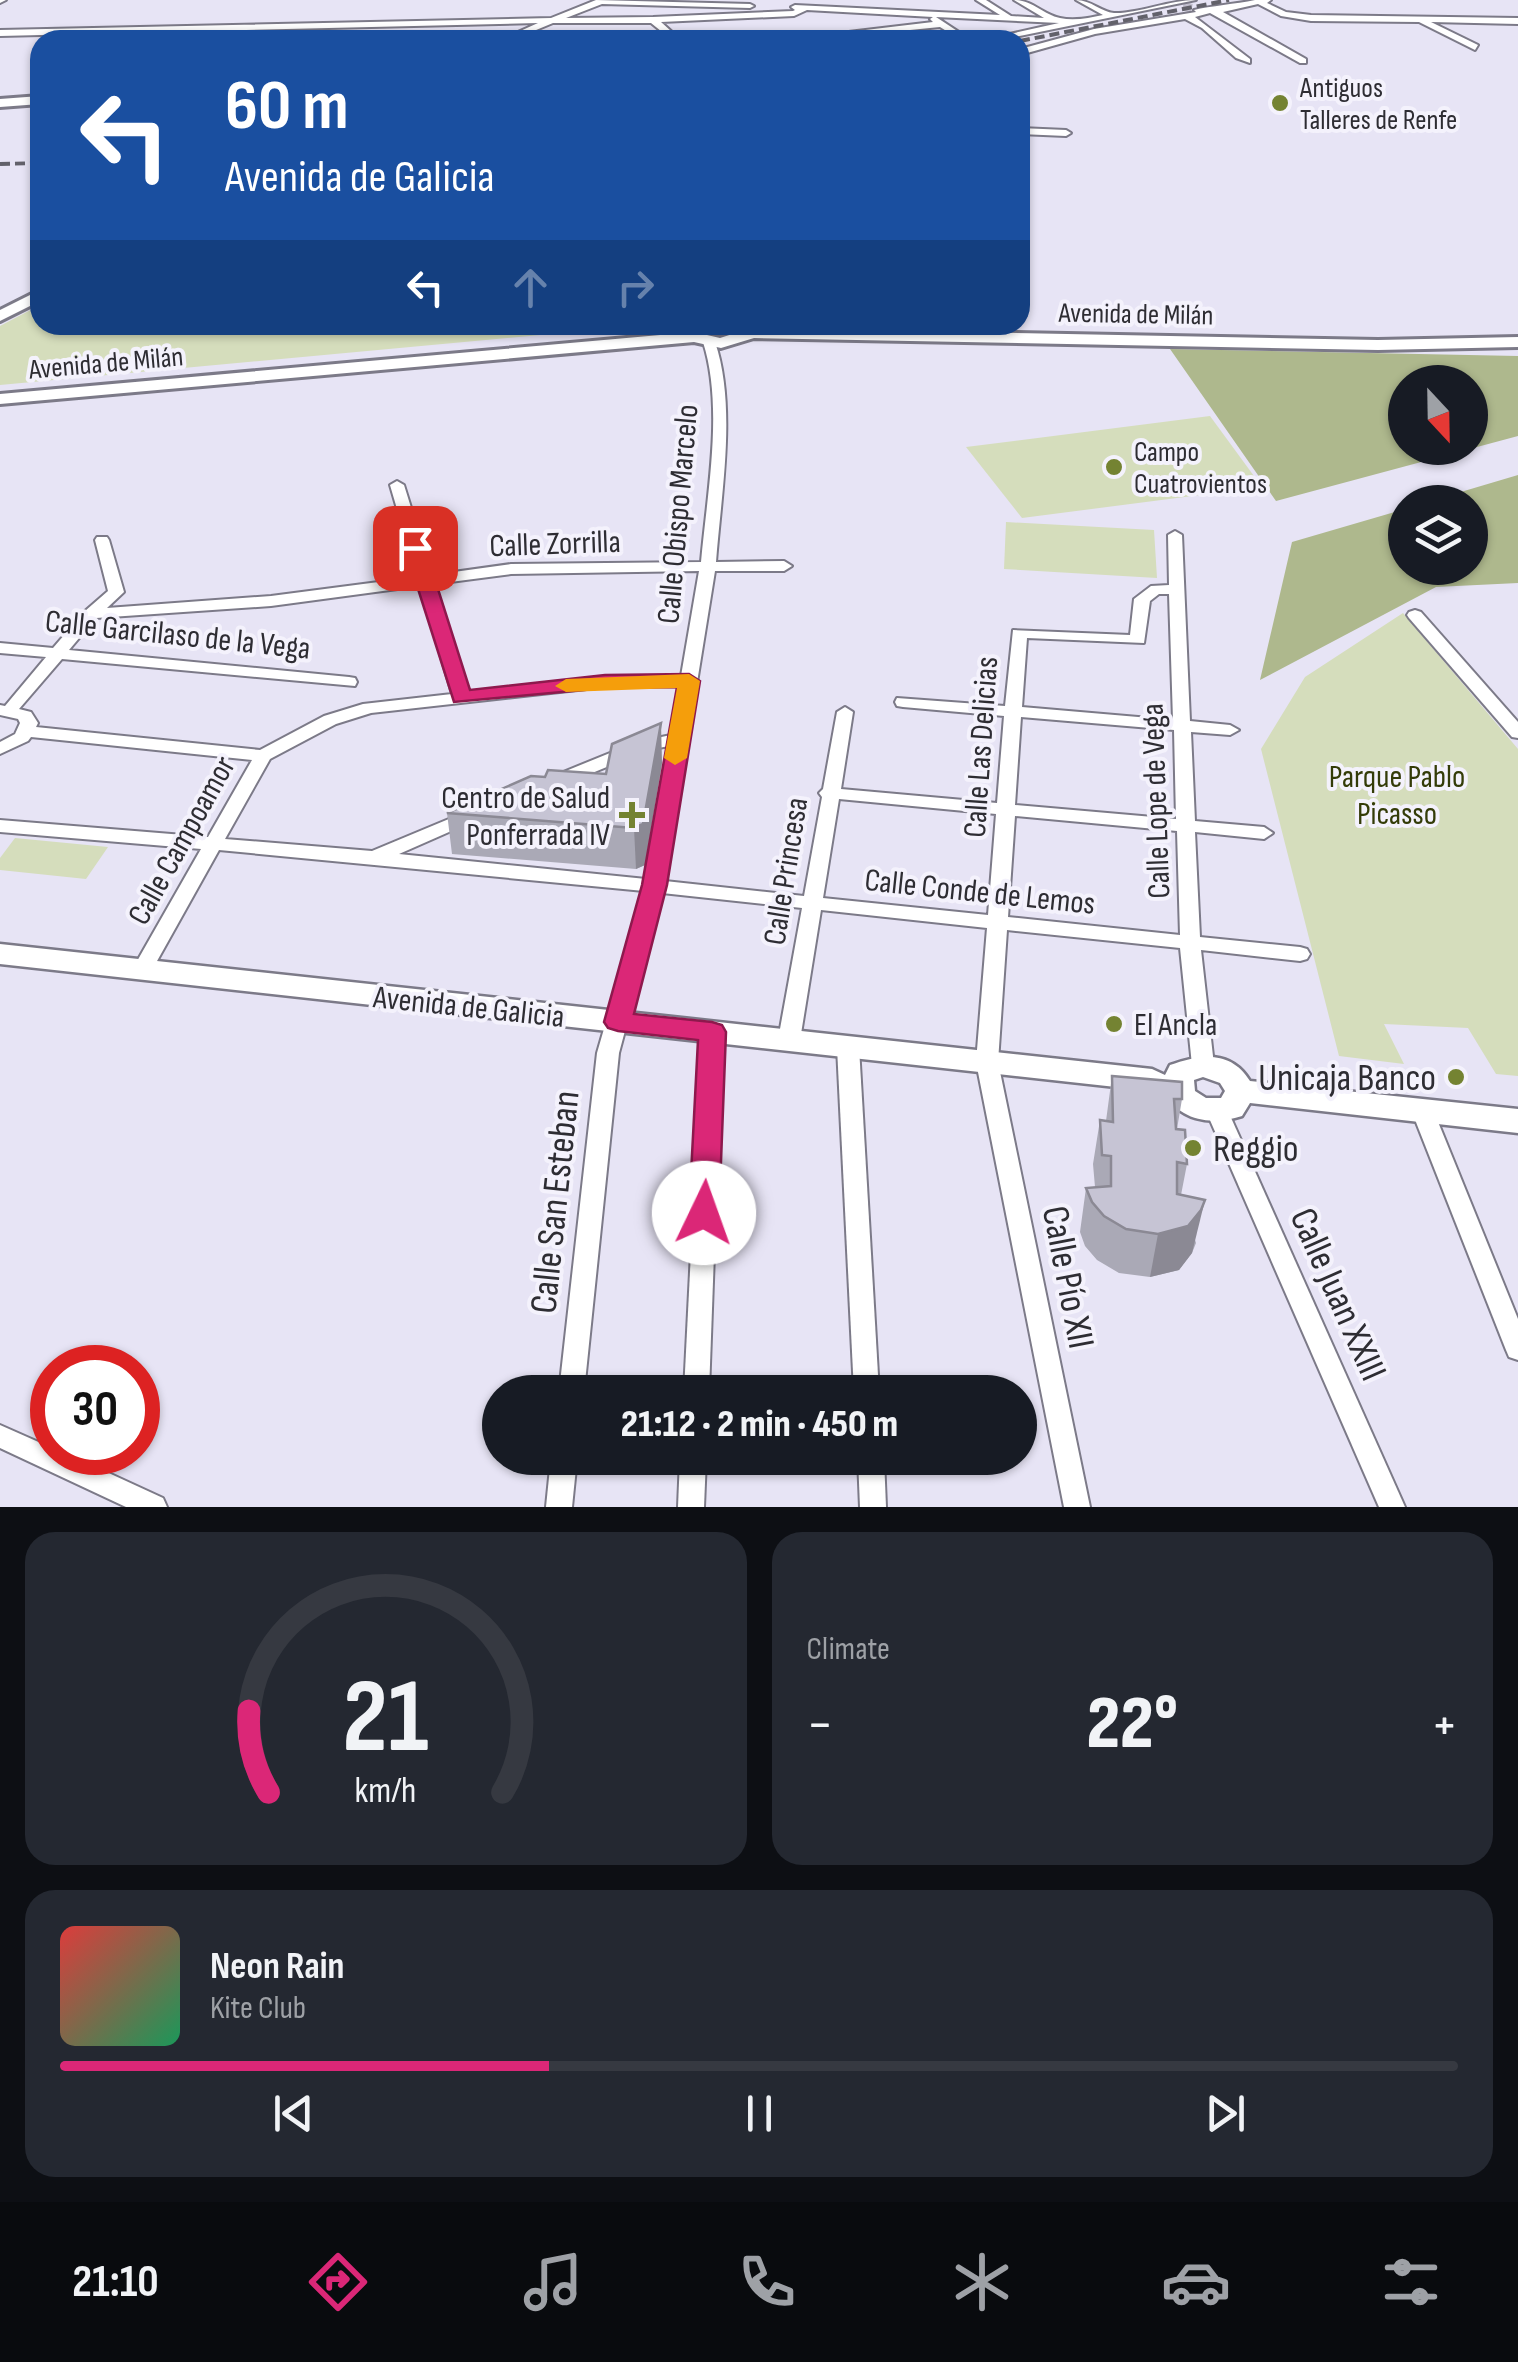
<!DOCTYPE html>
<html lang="en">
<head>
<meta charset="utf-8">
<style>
  :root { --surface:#171b24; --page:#242831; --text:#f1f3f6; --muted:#9ea1a6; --line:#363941; --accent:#db2777 }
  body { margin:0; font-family:"Sofia Sans Condensed",sans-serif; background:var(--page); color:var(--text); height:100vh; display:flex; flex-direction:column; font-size:38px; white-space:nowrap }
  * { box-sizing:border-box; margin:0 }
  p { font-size:32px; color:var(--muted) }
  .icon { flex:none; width:55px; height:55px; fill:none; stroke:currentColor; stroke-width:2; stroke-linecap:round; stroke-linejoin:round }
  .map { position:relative; height:1507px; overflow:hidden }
  .drawer { display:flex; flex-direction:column; gap:25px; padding:25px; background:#0d0f14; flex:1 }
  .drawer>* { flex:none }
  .hud { position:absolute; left:30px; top:30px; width:1000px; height:305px; border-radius:30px; box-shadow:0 2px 8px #0004; background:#1a4fa0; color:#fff; overflow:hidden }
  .needle { width:65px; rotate:158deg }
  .tools { position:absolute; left:1388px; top:365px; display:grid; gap:20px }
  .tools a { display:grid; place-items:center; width:100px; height:100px; border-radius:50%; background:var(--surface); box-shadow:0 2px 8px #0004; font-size:50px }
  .speed { position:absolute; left:30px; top:1345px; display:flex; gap:20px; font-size:50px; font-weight:700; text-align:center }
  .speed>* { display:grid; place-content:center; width:130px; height:130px; border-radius:50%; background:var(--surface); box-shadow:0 2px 8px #0004; line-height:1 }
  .speed .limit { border:15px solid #d22; background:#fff; color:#111 }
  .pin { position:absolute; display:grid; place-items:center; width:85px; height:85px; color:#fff; margin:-42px; border-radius:20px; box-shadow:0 5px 15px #0006 }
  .me { position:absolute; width:110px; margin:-55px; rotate:3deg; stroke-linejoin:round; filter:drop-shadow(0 0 8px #0008) }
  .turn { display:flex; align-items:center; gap:35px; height:210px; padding:0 30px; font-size:45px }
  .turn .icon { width:130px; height:130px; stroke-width:2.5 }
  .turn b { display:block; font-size:70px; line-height:85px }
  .lanes { display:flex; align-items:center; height:95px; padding:0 30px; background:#0003; justify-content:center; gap:50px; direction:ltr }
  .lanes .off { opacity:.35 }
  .big { font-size:75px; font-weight:800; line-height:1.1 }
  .drawer .tile { flex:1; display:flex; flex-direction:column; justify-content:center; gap:15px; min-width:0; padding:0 35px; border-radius:30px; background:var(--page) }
  .drawer .dial { align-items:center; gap:0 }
  .dial svg { height:260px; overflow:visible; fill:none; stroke:var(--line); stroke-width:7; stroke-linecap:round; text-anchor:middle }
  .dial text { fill:var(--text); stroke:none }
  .song { display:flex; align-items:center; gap:30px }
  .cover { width:120px; height:120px; border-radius:15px; background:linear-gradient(135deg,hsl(0 70% 55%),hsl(150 70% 35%)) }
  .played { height:10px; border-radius:5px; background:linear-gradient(90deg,var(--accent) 35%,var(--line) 35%) }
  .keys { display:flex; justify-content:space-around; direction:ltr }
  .heat { display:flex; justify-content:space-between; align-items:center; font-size:55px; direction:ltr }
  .drawer .tiles { flex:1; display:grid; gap:25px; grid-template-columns:1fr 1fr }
  .tile:last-child { grid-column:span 2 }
  .trip { position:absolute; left:482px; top:1375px; width:555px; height:100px; border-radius:50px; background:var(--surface); box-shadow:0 2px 8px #0004; font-weight:800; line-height:100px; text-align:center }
  .menu { display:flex; height:160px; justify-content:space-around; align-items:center; background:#090b0e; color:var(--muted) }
  .menu .icon { width:70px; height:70px }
  .menu .on { color:var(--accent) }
  .menu b { font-size:45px; color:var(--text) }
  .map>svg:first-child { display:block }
  .green { fill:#d5ddbc }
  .forest { fill:#aeb88d; fill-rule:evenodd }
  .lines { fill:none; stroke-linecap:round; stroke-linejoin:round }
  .minor-tunnel { stroke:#c2bfce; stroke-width:9; stroke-dasharray:9 5; stroke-linecap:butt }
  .minor-casing { stroke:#7c7a88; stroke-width:4 }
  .tertiary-casing { stroke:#7c7a88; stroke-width:6 }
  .secondary-casing { stroke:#7c7a88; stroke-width:5 }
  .minor { fill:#fff; fill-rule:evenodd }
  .tertiary { fill:#fff; fill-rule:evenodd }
  .secondary { fill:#fff; fill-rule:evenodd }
  .rail { stroke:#62616a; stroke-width:4; stroke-dasharray:10 5; stroke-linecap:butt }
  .wall { fill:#aaa9b6 }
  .shaded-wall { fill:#8b8994 }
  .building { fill:#c6c4d4; stroke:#8b8994; stroke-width:2.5 }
  .route { fill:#db2777; stroke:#8e194d; stroke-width:2.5 }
  .slow { fill:#f59e0b }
  .poi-dot { fill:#748332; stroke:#f4f2fc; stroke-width:4 }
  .labels { text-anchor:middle; stroke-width:8; stroke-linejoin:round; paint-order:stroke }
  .far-poi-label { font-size:28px; fill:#2e2d33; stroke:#f4f2fc; text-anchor:start }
  .far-street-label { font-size:28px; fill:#2e2d33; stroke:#f4f2fc }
  .street-label { font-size:32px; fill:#2e2d33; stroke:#f4f2fc }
  .park-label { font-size:32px; fill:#343c08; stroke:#f4f2fc }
  .poi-label { font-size:32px; fill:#2e2d33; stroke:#f4f2fc; text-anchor:end }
  .near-poi-label { font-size:38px; fill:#2e2d33; stroke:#f4f2fc; text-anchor:end }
  .near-street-label { font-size:38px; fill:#2e2d33; stroke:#f4f2fc }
</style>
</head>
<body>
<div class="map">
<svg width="1518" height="1507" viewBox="0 0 1518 1507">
  <rect width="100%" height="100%" fill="#e7e4f5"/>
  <g class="green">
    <polygon points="40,305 40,325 649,325 0,385 0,326"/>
    <polygon points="1210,416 1262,487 1022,518 966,447"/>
    <polygon points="1006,522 1154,530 1157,578 1004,569"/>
    <polygon points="1403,613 1518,749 1518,1076 1496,1074 1468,1028 1384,1024 1404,1064 1339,1056 1261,749 1305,677"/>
    <polygon points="15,838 108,847 86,879 0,870 0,858"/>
  </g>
  <g class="forest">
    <path d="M1170 349 1518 356V436L1276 501ZM1405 382H1470V448H1405Z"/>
    <polygon points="1518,475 1518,583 1436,587 1260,680 1292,542 1405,509 1405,568 1470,568 1470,502 1427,502"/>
  </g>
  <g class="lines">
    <polyline class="minor-tunnel" points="1183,6 1198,10"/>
    <defs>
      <g id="minor">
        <polygon points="0,0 6,0 0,3"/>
        <path d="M596 0 750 4 754 6 750 8 602 4 566 18 653 17 793 11 795 10 791 7 795 5 1000 15 976 0H986L1011 16 1044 18 1014 0C1032 0 1044 15 1060 18 1074 21 1089 18 1103 15L1076 0C1091 0 1101 12 1114 13 1137 14 1169 0 1196 0L1000 40H983L1059 23 936 17 971 40H961L940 27 810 40H781L933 22 930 19 933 17 807 10 794 16 661 22 681 40H672L651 23H553L512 40H500L538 23 0 36V30L551 18Z"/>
        <path d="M1255 0H1271L1267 3 1286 12 1311 15 1518 18V24L1431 22 1478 45 1475 50 1419 22 1311 21 1281 16 1258 4 1223 12 1306 59V63H1300L1210 13 1195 17 1250 59V63L1236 58 1202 28 1185 19 1095 34 1020 55V49L1094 29 1196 12 1194 10C1210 6 1236 4 1255 0Z"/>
        <polygon points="1020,128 1066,130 1071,133 1066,136 1020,134"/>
        <path d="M709 338 715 342C737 407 721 494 716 562L784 561 792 566 784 571H715L665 881 804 896 822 797 819 793 823 789 837 712 845 707 853 712 841 789 997 803 1004 716 903 707 897 706 895 702 897 698 1005 706 1013 630 1130 635 1134 599 1151 586 1169 585 1168 535 1175 531 1182 535 1190 721 1230 725 1239 730 1230 735 1191 732 1195 821 1264 827 1273 833 1264 839 1195 832 1200 937 1300 947 1307 949 1310 954 1307 959 1300 961 1201 950 1214 1065 1211 1070 1203 1073 1195 1070 1192 1065 1180 948 1007 930 998 1062 1090 1507H1064L976 1062 987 928 821 910 800 1040 796 1045H782L778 1040 802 908 662 893 619 1053 584 1392H559L597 1053 644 891 219 850 152 970 149 975H135L132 970 201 849 0 832V820L208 837 252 760 31 737 28 741 0 754V742L15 734 20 723 18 719 0 715V705L5 706 46 657 0 653V643L53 648 85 611 108 591 95 540 97 537H107L109 540 124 592 107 608 271 596 417 577 390 485 397 481 404 485 432 575 511 564 701 562C707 494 724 407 703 342ZM699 571 681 676 605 677 468 692 435 584 511 574ZM420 586 452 694 363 704 324 716 260 750 36 727 38 723 31 712 19 709 62 659 355 686 357 682 355 678 349 677 69 650 96 618 271 606ZM1159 594H1169L1173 720 1022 707 1027 638 1144 643 1150 601ZM680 686 671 735 637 742 551 777 548 781 551 785H563L648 750 669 746 646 879 399 854 474 821 477 817 474 813 468 811 372 851 225 839 270 759 336 724 371 713 605 687ZM1021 717 1174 730 1176 819 1015 805ZM839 799 996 814 988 915 823 898ZM1015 816 1177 831 1180 935 1008 917Z"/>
        <polygon points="1415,610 1421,612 1518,722 1518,738 1512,737 1409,618 1407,615 1409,612"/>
        <polygon points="712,1025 719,1027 722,1032 709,1392 684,1392 702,1032 705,1027"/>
        <polygon points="848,1040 855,1042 859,1047 879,1392 854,1392 837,1047 841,1042"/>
        <polygon points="1217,1103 1225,1105 1228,1111 1405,1507 1379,1507 1206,1111 1209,1105"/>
        <polygon points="1423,1104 1431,1106 1434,1112 1518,1319 1518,1360 1509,1357 1506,1350 1412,1112 1415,1106"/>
        <polygon points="0,1425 52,1448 52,1452 63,1452 163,1498 167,1507 126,1507 0,1448"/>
        <polygon points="551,1458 577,1458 572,1507 546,1507"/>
        <polygon points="680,1458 706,1458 704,1507 678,1507"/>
        <polygon points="858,1458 884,1458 886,1507 860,1507"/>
      </g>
      <g id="tertiary">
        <polygon points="40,96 40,104 0,107 0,99"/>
        <polygon points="40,290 40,301 0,321 0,310"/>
        <polygon points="746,325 762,325 761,328 1378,340 1518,337 1518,347 1378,350 754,338 721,348 694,342 0,404 0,394 694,332 720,338 745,330"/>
      </g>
      <path id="secondary" d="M0 944 1152 1069 1165 1075 1170 1065C1201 1054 1231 1050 1250 1081L1518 1109V1133L1250 1103 1242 1116C1210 1126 1177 1121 1163 1088L1152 1091 0 964ZM1203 1077 1220 1083 1225 1091 1221 1098H1206L1195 1091 1194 1080Z"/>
    </defs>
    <use href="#minor" class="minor-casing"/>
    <use href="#tertiary" class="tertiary-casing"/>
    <use href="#secondary" class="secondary-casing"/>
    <use href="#minor" class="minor"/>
    <use href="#tertiary" class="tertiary"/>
    <use href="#secondary" class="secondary"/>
    <g class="rail">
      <polyline points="1020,41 1229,0"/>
      <polyline points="0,164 40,163"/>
    </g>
  </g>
  <g class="wall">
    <polygon points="662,763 645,865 636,869 452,854 447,813 545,777 606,774"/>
    <polygon points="1112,1076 1182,1099 1177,1129 1187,1164 1181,1195 1196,1243 1192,1253 1179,1270 1150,1277 1119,1273 1097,1260 1085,1246 1080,1232 1086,1188 1095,1187 1093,1164 1100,1120 1106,1121"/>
  </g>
  <g class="shaded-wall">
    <polygon points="661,723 662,763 645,865 636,869 634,828"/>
    <polygon points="1205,1200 1192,1253 1179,1270 1150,1277 1158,1234"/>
  </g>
  <g class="building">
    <polygon points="661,723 643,824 634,828 447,813 531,776 545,777 548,770 606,774 612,744"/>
    <polygon points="1112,1076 1182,1082 1182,1099 1174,1099 1176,1129 1185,1130 1187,1164 1177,1162 1177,1194 1205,1200 1201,1210 1188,1226 1158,1234 1126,1229 1104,1216 1092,1202 1086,1188 1111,1186 1111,1156 1102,1155 1100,1120 1113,1122"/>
  </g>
  <polygon class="route" points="415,542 425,548 470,690 605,675 689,674 700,681 667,885 634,1014 712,1022 722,1025 726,1032 719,1213 715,1221 704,1225 694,1221 689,1213 698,1040 618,1031 608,1028 604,1022 642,885 677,687 605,688 454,702 405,548"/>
  <polygon class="slow" points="689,674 700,681 687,758 675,765 664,758 677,688 566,692 555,686 566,679"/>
  <g class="poi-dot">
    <circle cx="1280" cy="103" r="10"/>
    <circle cx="1114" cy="467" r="10"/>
    <path d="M627 800h10v10h10v10h-10v10h-10v-10h-10v-10h10z"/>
    <circle cx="1114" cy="1024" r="10"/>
    <circle cx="1456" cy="1077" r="10"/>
    <circle cx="1193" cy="1148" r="10"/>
  </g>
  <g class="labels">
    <g class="far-poi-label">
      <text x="1300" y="97">Antiguos<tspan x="1300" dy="32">Talleres de Renfe</tspan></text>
      <text x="1134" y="461">Campo<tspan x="1134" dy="32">Cuatrovientos</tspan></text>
    </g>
    <g class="far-street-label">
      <text transform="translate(1136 313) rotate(1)" y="10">Avenida de Milán</text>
      <text transform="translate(106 362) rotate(-5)" y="10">Avenida de Milán</text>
    </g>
    <g class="street-label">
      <text transform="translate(677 514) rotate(-85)" y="11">Calle Obispo Marcelo</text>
      <text transform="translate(555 543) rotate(-2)" y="11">Calle Zorrilla</text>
      <text transform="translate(178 634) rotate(6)" y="11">Calle Garcilaso de la Vega</text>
      <text transform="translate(980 747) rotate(-86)" y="11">Calle Las Delicias</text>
      <text transform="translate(1155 801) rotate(-92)" y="11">Calle Lope de Vega</text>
      <text transform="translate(181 840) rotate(-61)" y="11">Calle Campoamor</text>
      <text transform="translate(785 871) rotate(-81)" y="11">Calle Princesa</text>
      <text transform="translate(980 891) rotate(6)" y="11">Calle Conde de Lemos</text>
      <text transform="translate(469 1006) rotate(6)" y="11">Avenida de Galicia</text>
    </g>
    <g class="park-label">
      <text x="1397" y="787">Parque Pablo<tspan x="1397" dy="37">Picasso</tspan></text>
    </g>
    <g class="poi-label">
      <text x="610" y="808">Centro de Salud<tspan x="610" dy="37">Ponferrada IV</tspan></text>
      <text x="1134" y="1035" text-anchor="start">El Ancla</text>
    </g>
    <g class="near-poi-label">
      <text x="1436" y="1090">Unicaja Banco</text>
      <text x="1213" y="1161" text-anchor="start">Reggio</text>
    </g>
    <g class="near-street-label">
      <text transform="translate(554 1202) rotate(-84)" y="13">Calle San Esteban</text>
      <text transform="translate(1069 1277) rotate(79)" y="13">Calle Pío XII</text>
      <text transform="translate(1339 1294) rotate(66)" y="13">Calle Juan XXIII</text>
    </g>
  </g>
</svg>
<div class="tools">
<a><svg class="needle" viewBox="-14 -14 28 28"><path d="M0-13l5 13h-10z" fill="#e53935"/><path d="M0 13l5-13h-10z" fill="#9ea1a6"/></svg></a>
<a><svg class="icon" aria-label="layers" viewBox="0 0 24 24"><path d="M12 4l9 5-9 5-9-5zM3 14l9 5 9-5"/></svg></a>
</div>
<div class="speed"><div class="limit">30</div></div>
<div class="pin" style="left:415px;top:548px;background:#d93025"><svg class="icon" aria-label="arrive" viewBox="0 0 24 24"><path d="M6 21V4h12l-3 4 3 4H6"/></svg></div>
<svg class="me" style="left:704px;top:1213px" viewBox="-20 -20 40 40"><circle r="19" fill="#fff"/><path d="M0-13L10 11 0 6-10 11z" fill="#db2777"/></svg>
<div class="trip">21:12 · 2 min · 450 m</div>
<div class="hud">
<div class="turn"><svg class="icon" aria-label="left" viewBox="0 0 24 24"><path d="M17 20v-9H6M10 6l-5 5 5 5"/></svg><div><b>60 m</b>Avenida de Galicia</div></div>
<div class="lanes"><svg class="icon" aria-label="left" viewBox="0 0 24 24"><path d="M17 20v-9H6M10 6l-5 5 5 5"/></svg><svg class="icon off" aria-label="ahead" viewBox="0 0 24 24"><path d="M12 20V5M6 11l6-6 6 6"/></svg><svg class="icon off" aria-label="right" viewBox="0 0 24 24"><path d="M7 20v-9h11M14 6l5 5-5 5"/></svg></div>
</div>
</div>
<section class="drawer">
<div class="tiles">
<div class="tile dial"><svg viewBox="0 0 100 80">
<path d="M14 69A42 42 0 1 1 86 69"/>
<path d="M14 69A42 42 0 0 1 8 44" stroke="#db2777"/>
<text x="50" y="56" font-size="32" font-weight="700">21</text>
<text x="50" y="72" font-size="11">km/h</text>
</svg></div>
<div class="tile"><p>Climate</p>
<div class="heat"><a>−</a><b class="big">22°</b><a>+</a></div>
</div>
<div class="tile">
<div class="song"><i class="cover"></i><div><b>Neon Rain</b><p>Kite Club</p></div></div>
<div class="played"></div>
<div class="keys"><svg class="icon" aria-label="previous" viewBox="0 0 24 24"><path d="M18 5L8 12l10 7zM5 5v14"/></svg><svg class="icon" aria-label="pause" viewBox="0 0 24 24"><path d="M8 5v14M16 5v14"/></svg><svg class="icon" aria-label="next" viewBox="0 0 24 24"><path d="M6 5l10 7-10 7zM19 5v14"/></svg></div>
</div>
</div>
</section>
<nav class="menu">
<b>21:10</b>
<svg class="icon on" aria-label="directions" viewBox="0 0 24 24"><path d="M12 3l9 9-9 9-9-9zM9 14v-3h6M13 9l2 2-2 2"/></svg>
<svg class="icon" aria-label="music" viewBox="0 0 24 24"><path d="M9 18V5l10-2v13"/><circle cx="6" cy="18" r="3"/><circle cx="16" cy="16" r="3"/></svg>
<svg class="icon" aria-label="phone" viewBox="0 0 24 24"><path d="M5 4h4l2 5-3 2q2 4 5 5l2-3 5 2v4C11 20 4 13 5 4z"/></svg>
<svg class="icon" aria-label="climate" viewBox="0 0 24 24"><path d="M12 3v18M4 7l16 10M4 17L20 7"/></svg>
<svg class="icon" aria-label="car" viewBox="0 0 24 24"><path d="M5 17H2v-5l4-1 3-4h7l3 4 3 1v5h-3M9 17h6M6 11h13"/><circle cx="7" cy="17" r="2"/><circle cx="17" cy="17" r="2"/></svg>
<svg class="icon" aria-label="filters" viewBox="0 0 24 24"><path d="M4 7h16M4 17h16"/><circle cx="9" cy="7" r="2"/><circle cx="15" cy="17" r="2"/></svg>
</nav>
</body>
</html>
